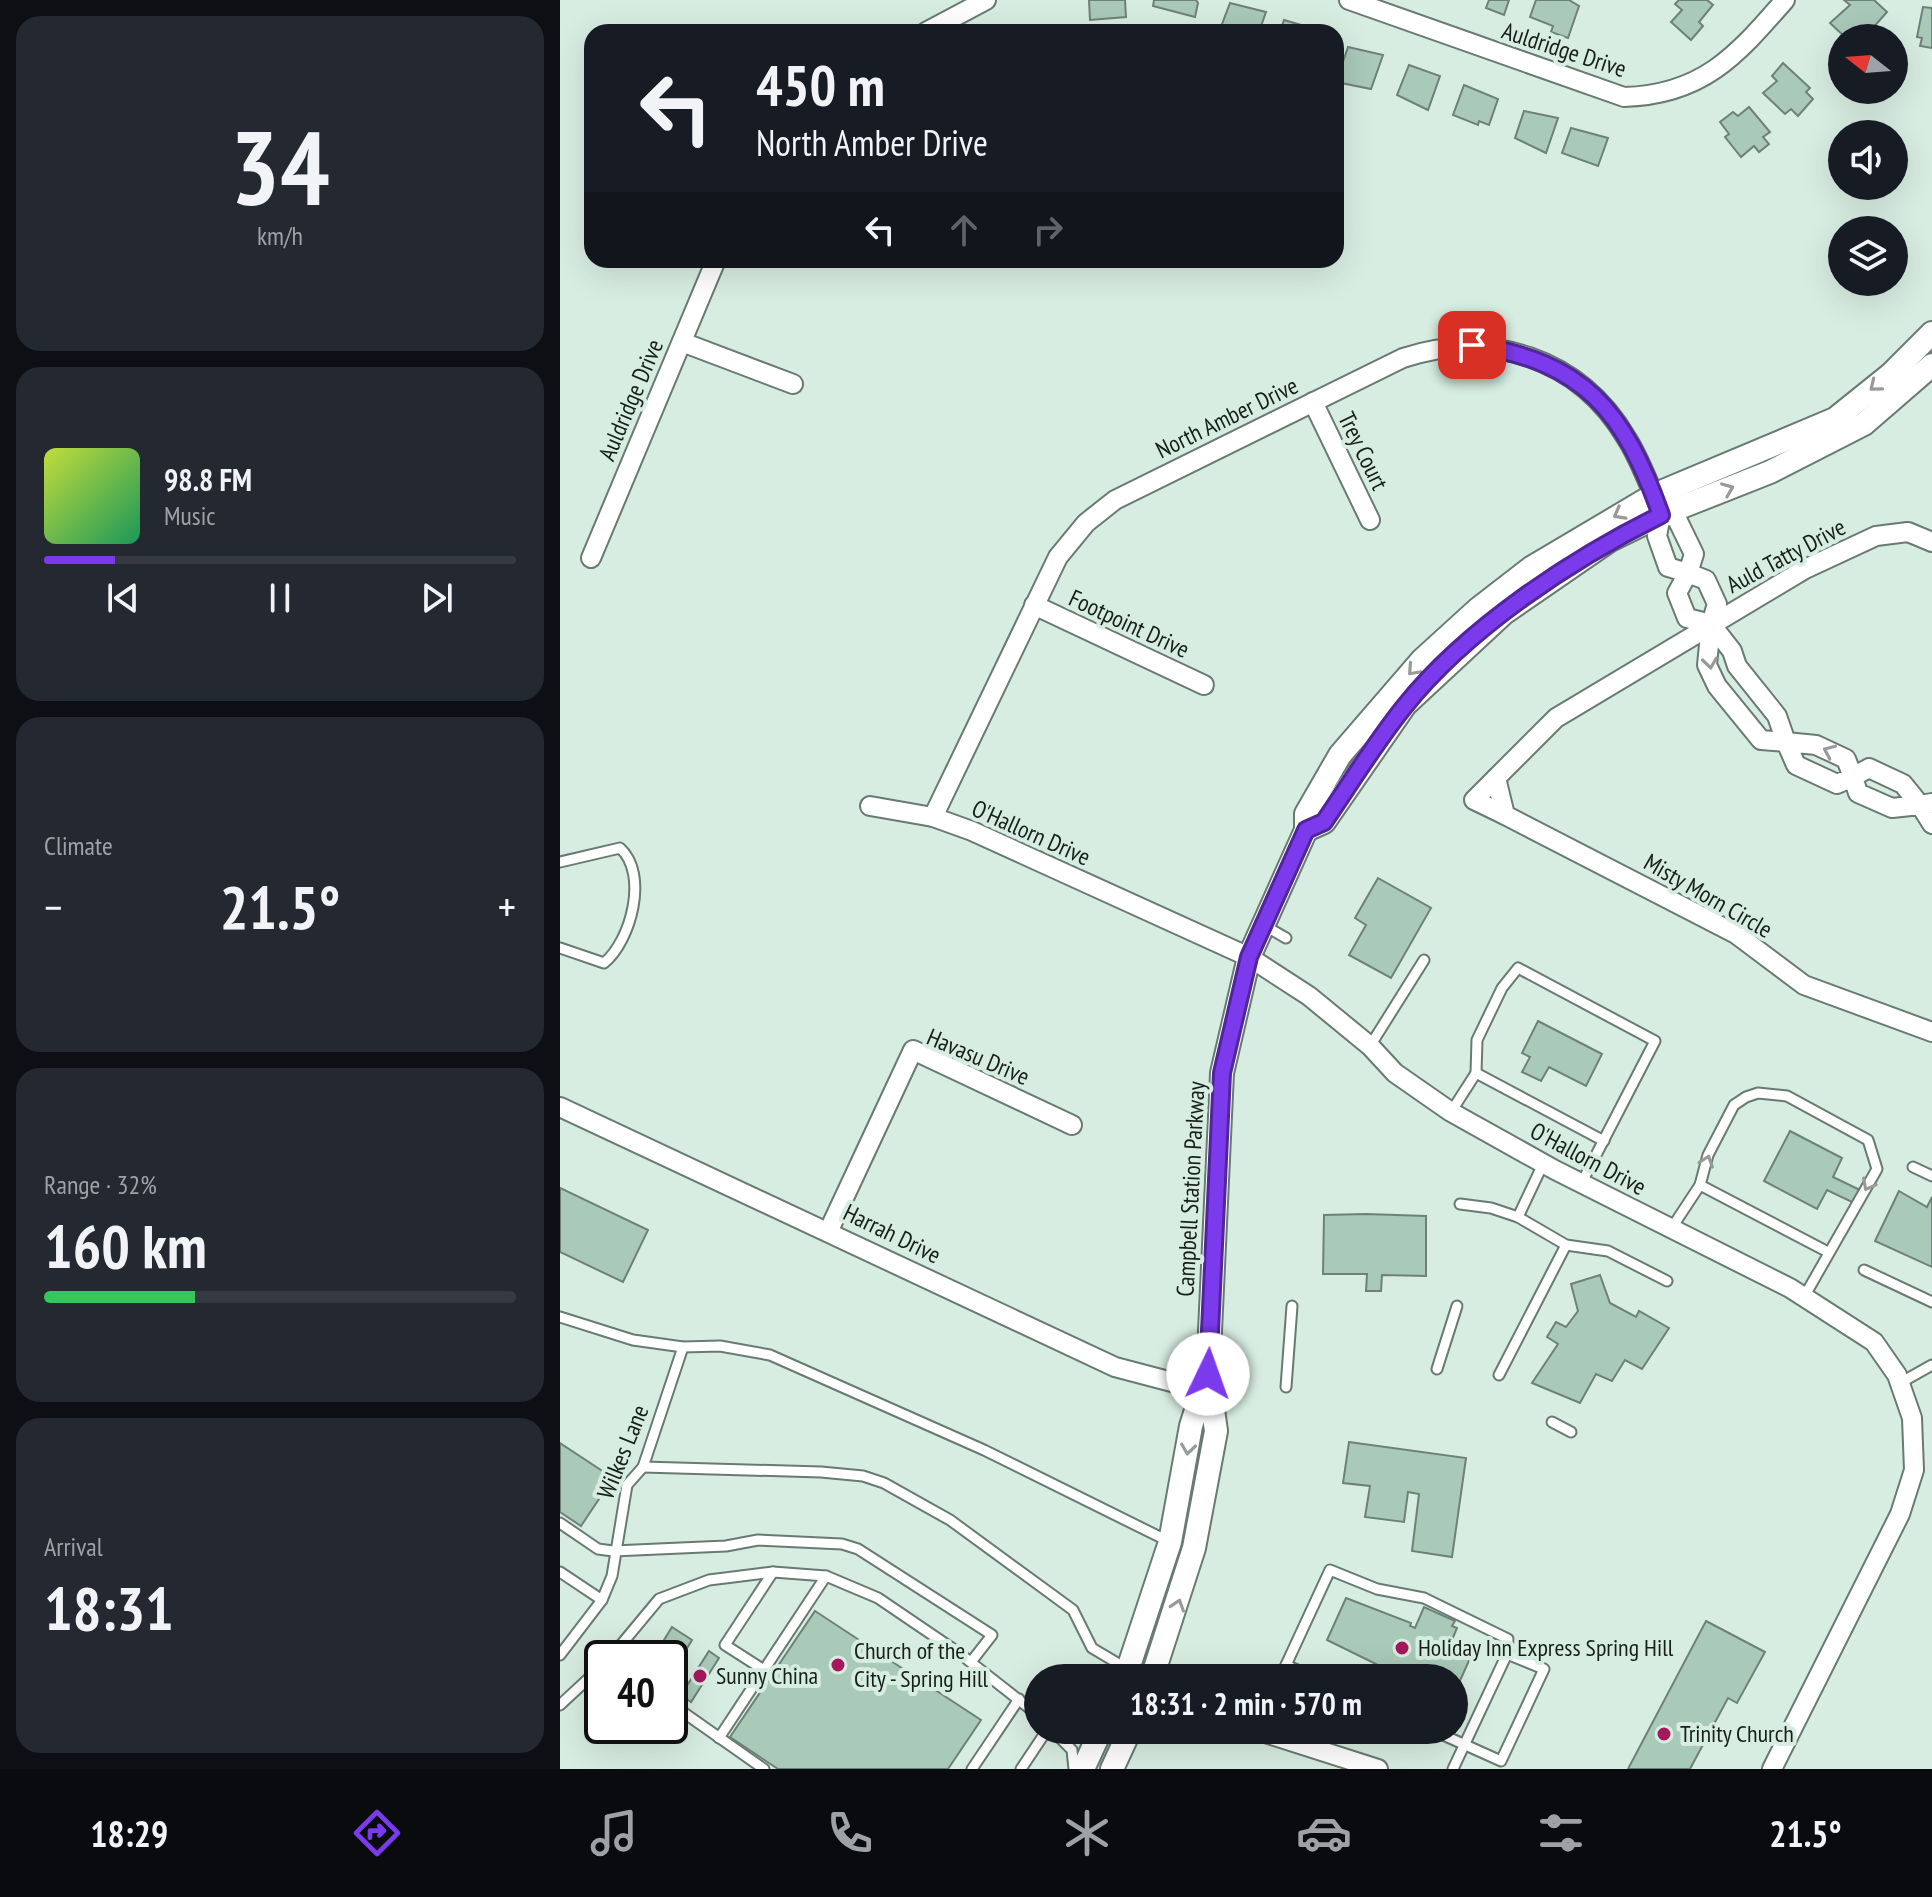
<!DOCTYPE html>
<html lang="en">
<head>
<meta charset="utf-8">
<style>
  :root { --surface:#171b24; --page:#242831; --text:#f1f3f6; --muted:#9ea1a6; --line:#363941; --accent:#7c3aed }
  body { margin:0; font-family:"PT Sans Narrow",sans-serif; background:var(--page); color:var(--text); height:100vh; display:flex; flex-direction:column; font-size:30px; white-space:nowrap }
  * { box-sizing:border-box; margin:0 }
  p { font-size:26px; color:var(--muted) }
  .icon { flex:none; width:44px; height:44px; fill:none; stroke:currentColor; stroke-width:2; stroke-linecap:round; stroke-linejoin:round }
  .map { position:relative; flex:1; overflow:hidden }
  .sheet { display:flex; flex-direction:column; gap:16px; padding:16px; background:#0d0f14; width:560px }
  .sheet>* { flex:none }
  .banner { position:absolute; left:24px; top:24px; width:760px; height:244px; border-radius:24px; box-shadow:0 8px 32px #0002; background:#171b24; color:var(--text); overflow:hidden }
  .needle { width:52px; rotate:287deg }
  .buttons { position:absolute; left:1268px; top:24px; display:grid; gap:16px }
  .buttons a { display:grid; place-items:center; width:80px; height:80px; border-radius:50%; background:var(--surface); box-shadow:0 8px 32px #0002; font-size:40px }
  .speed { position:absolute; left:24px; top:1640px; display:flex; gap:16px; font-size:40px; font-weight:700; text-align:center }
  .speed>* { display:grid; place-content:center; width:104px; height:104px; border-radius:50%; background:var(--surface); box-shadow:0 8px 32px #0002; line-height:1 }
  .speed .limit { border:4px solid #111; border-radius:12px; background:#fff; color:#111 }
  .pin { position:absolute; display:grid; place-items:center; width:68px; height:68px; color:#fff; margin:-34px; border-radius:16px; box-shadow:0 4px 12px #0006 }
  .me { position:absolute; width:88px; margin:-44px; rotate:3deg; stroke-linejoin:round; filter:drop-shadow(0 0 6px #0008) }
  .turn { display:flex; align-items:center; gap:28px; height:168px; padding:0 40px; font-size:36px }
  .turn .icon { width:104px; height:104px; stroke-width:2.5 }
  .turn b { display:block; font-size:56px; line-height:68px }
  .lanes { display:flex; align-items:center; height:76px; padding:0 40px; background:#0003; justify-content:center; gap:40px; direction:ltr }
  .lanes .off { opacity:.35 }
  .big { font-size:60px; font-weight:600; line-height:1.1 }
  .sheet .card { flex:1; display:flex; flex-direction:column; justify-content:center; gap:12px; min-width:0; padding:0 28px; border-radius:24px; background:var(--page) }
  .sheet .dial { align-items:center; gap:0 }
  .dial b { font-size:104px; line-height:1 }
  .song { display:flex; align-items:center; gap:24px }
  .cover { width:96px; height:96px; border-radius:12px; background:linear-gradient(135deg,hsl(70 70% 55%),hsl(150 70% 35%)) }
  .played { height:8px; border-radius:4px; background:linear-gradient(90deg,var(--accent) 15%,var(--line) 15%) }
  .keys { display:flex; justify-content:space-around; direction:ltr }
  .heat { display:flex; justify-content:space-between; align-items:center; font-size:44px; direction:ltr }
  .charge { height:12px; border-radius:6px; background:linear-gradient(90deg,#34c759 32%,var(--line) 0) }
  .trip { position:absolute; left:464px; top:1664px; width:444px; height:80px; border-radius:40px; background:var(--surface); box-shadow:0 8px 32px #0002; font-weight:600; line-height:80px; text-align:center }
  .menu { display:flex; height:128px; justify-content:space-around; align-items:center; background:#090b0e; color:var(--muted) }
  .menu .icon { width:56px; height:56px }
  .menu .active { color:var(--accent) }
  .menu b { font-size:36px; color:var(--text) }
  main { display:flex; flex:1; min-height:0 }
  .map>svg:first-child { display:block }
  .building { fill:#a9c9b9; stroke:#6e8178; stroke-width:2 }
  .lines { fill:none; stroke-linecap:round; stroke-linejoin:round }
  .service-casing { stroke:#687a71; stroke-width:13 }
  .minor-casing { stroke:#687a71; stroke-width:22 }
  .tertiary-casing { stroke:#687a71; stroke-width:26 }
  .service { stroke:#fff; stroke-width:9 }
  .minor { stroke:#fff; stroke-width:18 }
  .tertiary { stroke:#fff; stroke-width:22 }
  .oneway { stroke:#979a98 }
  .route-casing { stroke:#51269a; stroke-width:20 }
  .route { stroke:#7c3aed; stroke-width:14 }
  .poi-dot { fill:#a5185c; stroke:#d8ede2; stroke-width:3 }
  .labels { text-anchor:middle; stroke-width:8; stroke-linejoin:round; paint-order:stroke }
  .street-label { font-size:24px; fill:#171f1b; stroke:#d8ede2 }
  .poi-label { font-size:24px; fill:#171f1b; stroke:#d8ede2; text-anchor:start }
</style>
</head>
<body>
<main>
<section class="sheet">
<div class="card dial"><b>34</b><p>km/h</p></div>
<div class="card">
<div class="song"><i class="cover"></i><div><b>98.8 FM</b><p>Music</p></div></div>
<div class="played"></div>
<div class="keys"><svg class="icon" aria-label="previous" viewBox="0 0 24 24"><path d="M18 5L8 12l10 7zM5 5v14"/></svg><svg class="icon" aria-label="pause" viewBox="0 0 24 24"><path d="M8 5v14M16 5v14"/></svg><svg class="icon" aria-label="next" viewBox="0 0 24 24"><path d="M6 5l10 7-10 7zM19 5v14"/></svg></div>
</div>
<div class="card"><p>Climate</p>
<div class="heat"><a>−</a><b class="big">21.5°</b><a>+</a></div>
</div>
<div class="card"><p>Range · 32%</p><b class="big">160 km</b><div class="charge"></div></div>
<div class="card"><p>Arrival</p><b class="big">18:31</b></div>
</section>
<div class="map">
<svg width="1372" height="1769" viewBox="0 0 1372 1769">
  <rect width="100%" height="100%" fill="#d8ede2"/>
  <g class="building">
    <polygon points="529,0 565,0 566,17 530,20"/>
    <polygon points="594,0 636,0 638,3 635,17 593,6"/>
    <polygon points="929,0 949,0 944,15 926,8"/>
    <polygon points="976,0 1009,0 1019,6 1008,38 991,32 993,26 970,17"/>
    <polygon points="1119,0 1147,0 1153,5 1139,22 1143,26 1131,40 1111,22 1122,10 1115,4"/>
    <polygon points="1284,0 1314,0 1327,12 1304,38 1286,38 1270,23 1290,5"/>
    <polygon points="670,3 706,12 699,32 659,32"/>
    <polygon points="1363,7 1372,8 1372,48 1360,46 1362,38 1357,37"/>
    <polygon points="724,20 741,25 738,32 720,32"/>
    <polygon points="788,47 823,55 811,89 776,82"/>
    <polygon points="1223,63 1250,88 1246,92 1253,99 1238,116 1231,109 1225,114 1203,93 1217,81 1212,76"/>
    <polygon points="849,65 880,76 868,110 837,95"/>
    <polygon points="904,85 938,99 929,125 919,121 918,125 893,115"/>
    <polygon points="1189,107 1210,132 1203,137 1209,144 1199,152 1194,146 1181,157 1165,137 1169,134 1160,122 1173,112 1178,116"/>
    <polygon points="964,111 998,118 986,153 955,138"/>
    <polygon points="1011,128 1048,138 1038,166 1002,153"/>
    <polygon points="818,878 871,908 831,978 789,955 806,925 795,918"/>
    <polygon points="978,1021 1042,1054 1026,1086 989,1067 981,1081 962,1072 970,1057 962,1053"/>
    <polygon points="1230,1131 1282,1158 1273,1177 1300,1190 1294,1203 1267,1190 1257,1209 1204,1181"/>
    <polygon points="0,1188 88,1230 63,1282 0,1252"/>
    <polygon points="1339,1191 1367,1207 1372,1197 1372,1267 1315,1241"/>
    <polygon points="806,1214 866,1216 866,1276 822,1275 821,1291 806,1291 807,1274 763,1274 764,1215"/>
    <polygon points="1040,1275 1050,1303 1076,1317 1079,1311 1109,1328 1082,1369 1065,1360 1052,1381 1036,1374 1020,1403 972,1383 998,1344 987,1337 996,1322 1006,1327 1018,1311 1011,1284"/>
    <polygon points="789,1442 906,1458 892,1557 852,1551 859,1494 848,1492 844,1522 805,1517 810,1486 783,1483"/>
    <polygon points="0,1443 53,1478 21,1526 0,1512"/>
    <polygon points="786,1598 851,1623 850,1626 855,1628 864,1607 895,1621 892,1626 897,1628 892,1640 887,1638 886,1642 912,1654 894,1694 894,1678 854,1678 832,1668 830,1671 767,1640"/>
    <polygon points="255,1611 421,1720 388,1769 218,1769 170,1737"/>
    <polygon points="1146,1621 1205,1652 1177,1703 1168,1698 1130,1769 1068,1769"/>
    <polygon points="112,1627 132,1640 110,1676 110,1658 93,1658"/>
    <polygon points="149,1651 159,1658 131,1702 121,1695"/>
  </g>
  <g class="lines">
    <defs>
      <g id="service">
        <path d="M0 862 60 848C89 874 71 941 44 963L0 948"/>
        <polyline points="705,926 726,938"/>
        <polyline points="810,1046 864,960"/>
        <polyline points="916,1073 1044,1141"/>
        <polyline points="891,1112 916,1073 917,1040 942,988 958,968 1095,1041 1021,1184"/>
        <polyline points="1353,1167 1372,1176"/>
        <polyline points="1140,1185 1268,1252"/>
        <polyline points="900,1204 931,1208 958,1217 983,1164"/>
        <polyline points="958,1217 1006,1245 1048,1251 1107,1281"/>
        <polyline points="1111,1229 1140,1185 1148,1155 1174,1105 1186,1097 1198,1093 1227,1096 1308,1140 1317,1169 1244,1297"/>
        <polyline points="1304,1270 1372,1302"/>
        <polyline points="0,1317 73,1340 123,1347 160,1346 210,1355 424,1450 610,1542"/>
        <polyline points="877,1369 897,1306"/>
        <polyline points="939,1375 1006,1245"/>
        <polyline points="1340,1383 1372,1365"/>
        <polyline points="726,1387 732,1306"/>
        <polyline points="992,1422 1011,1432"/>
        <polyline points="83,1467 261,1472 303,1476 324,1483 390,1520 513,1610 532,1648 569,1670"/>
        <polyline points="0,1523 38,1549 53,1551 166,1546 198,1540 282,1544 298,1549 432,1635 411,1662"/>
        <polyline points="0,1572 42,1600"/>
        <polyline points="0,1655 42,1600 52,1576 67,1485 83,1467 123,1347"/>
        <polyline points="50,1658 99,1599 149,1580 213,1572 266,1576 318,1598 399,1653 478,1715"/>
        <polyline points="726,1665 755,1678"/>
        <polyline points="204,1670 165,1645 213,1572"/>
        <polyline points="720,1678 770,1570 817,1589 864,1598 948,1639 947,1654 984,1669 941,1761 872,1730"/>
        <polyline points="110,1703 204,1769"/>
        <polyline points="0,1705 42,1666"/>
        <polyline points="492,1730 512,1750 514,1769"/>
        <polyline points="159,1738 266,1576"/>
        <polyline points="412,1769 459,1699"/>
        <polyline points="461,1769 487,1730"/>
        <polyline points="893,1769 947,1654"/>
      </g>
      <g id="minor">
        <path d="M789 0 1064 97C1143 95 1177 55 1225 0"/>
        <polyline points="366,32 426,0"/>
        <polyline points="122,342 233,384"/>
        <polyline points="753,402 810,520"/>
        <polyline points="1372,542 1348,532 1316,536 1245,569 996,718 936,778 945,815 1176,934 1244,985 1372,1032"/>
        <polyline points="31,558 156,260"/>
        <polyline points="474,605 644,685"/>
        <polyline points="936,778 914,800 945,815"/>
        <polyline points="1372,803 1360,805 1343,784 1309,768 1293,777 1286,759 1256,745 1226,742 1217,716 1177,666 1172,651 1151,624 1157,604 1146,580 1128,573 1134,554 1116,517 1101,515 1097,536 1108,567 1128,573 1117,593 1127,618 1151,624 1147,665 1157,686 1201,740 1226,742 1236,765 1277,784 1293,777 1298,793 1332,808 1360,805 1372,824"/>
        <polyline points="310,806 373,817 412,831 689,957 749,996 810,1046 835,1073 891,1112 995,1170 1230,1288 1314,1342 1337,1375 1352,1418 1354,1470 1340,1514 1212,1769"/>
        <path d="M373 817 498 557 526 523 555 500 843 358C930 330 1019 357 1067 439 1078 456 1085 476 1094 495"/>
        <polyline points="0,1107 555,1367 612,1382 648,1374"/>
        <polyline points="269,1230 353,1050 512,1125"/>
        <polyline points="696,1730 818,1769"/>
      </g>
      <g id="tertiary">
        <polyline points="746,830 764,822 845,705 944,613 1050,540 1101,515 1210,472 1304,424 1372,365"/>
        <polyline points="565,1678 610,1542 631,1426 646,1379"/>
        <polyline points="592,1678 634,1548 656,1431 648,1374 662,1073 689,957 746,830 746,814 780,755 862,660 918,609 971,568 1094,495 1275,419 1331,374 1372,333"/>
        <polyline points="523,1769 541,1730"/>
        <polyline points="552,1769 570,1730"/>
      </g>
    </defs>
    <use href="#service" class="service-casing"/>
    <use href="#minor" class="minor-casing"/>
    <use href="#tertiary" class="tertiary-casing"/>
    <use href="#service" class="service"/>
    <use href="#minor" class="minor"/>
    <use href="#tertiary" class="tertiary"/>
  </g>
  <defs><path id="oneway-chevron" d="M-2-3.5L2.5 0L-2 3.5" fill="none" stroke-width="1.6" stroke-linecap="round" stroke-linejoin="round" transform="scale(2)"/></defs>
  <g class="oneway">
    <use href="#oneway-chevron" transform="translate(1315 386) rotate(141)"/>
    <use href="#oneway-chevron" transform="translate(1168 489) rotate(-22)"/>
    <use href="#oneway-chevron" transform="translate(1059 514) rotate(151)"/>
    <use href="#oneway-chevron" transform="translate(1150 663) rotate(82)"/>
    <use href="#oneway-chevron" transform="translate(853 670) rotate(132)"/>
    <use href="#oneway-chevron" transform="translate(1269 751) rotate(-156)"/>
    <use href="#oneway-chevron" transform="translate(1147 1161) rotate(-71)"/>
    <use href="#oneway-chevron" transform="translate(1308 1185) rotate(118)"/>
    <use href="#oneway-chevron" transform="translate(628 1449) rotate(98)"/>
    <use href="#oneway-chevron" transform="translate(618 1605) rotate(-72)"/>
  </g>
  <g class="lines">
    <defs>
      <path id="route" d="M648 1374 662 1073 689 957 746 830 764 822C790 784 815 743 844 707 907 628 1012 559 1101 515 1064 411 1024 361 912 345"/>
    </defs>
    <use href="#route" class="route-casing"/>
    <use href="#route" class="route"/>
  </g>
  <g class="poi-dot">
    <circle cx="842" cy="1648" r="8"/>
    <circle cx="278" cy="1665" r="8"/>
    <circle cx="140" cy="1676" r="8"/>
    <circle cx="1104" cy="1734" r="8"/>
  </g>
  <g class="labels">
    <g class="street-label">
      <text transform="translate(1004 50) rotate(18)" y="8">Auldridge Drive</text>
      <text transform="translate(71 400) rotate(-67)" y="8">Auldridge Drive</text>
      <text transform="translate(667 418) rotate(-26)" y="8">North Amber Drive</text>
      <text transform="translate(803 451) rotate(64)" y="8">Trey Court</text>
      <text transform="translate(1226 556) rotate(-28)" y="8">Auld Tatty Drive</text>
      <text transform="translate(569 624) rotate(25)" y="8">Footpoint Drive</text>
      <text transform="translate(471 833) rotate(24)" y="8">O'Hallorn Drive</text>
      <text transform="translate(1148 896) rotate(30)" y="8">Misty Morn Circle</text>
      <text transform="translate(418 1057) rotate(23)" y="8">Havasu Drive</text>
      <text transform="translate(1028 1159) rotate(28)" y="8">O'Hallorn Drive</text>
      <text transform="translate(631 1189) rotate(-87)" y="8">Campbell Station Parkway</text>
      <text transform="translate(332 1234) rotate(26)" y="8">Harrah Drive</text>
      <text transform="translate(63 1452) rotate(-68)" y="8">Wilkes Lane</text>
    </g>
    <g class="poi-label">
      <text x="858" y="1656">Holiday Inn Express Spring Hill</text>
      <text x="294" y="1659">Church of the<tspan x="294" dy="28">City - Spring Hill</tspan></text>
      <text x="156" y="1684">Sunny China</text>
      <text x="1120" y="1742">Trinity Church</text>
    </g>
  </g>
</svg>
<div class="buttons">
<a><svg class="needle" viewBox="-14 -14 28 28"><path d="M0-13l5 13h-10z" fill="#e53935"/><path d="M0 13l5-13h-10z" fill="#9ea1a6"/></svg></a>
<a><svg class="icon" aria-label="sound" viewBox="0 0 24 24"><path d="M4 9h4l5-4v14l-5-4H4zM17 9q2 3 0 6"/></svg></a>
<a><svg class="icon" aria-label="layers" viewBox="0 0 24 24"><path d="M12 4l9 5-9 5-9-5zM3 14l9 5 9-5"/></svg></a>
</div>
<div class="speed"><div class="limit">40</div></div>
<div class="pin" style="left:912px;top:345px;background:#d93025"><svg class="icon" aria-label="arrive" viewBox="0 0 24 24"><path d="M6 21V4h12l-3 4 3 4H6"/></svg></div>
<svg class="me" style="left:648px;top:1374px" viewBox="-20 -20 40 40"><circle r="19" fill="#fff"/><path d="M0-13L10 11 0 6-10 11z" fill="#7c3aed"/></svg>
<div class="trip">18:31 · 2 min · 570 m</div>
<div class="banner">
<div class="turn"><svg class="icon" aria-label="left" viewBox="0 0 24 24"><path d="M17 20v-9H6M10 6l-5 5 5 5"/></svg><div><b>450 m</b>North Amber Drive</div></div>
<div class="lanes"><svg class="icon" aria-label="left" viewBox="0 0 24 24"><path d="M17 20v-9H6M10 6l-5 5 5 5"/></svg><svg class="icon off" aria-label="ahead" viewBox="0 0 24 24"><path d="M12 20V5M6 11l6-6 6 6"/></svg><svg class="icon off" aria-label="right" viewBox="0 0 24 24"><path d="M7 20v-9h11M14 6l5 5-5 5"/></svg></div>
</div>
</div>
</main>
<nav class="menu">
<b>18:29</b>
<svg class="icon active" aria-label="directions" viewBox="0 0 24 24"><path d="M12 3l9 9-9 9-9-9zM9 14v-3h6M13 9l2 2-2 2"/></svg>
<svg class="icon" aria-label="music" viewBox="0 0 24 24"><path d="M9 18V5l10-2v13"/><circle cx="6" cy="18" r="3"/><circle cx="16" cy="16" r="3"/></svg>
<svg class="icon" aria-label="phone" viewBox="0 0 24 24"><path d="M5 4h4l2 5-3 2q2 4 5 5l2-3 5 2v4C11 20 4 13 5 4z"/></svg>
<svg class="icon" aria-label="climate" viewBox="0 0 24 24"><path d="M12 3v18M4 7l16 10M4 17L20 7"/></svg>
<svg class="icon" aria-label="car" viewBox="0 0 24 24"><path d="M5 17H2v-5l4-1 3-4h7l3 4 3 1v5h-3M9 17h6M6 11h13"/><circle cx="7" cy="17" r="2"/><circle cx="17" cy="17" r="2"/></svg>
<svg class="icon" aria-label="filters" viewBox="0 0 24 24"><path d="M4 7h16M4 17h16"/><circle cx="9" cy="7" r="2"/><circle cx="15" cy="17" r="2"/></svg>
<b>21.5°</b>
</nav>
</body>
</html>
